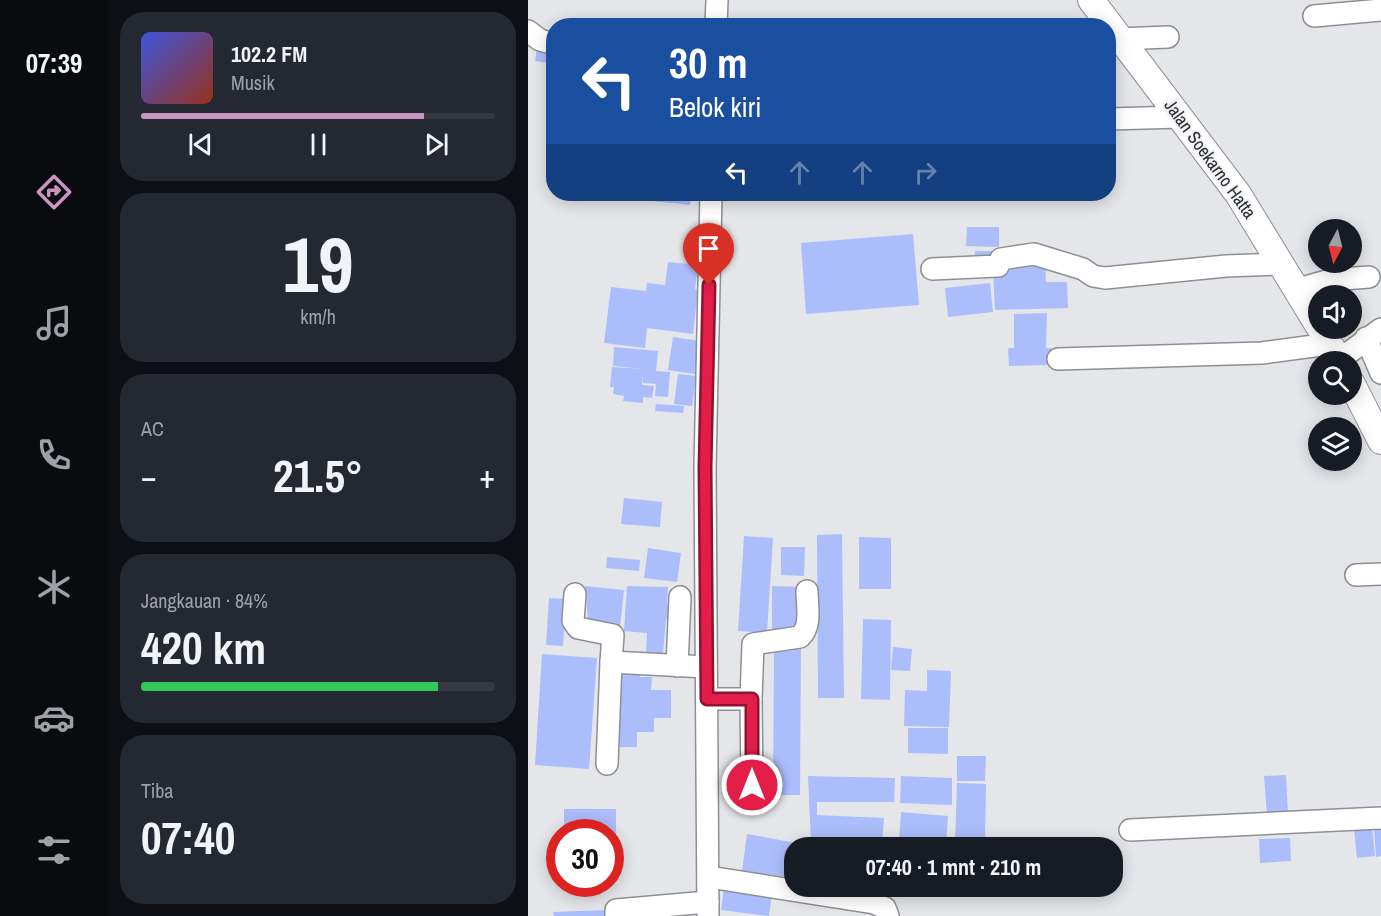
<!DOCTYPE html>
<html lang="id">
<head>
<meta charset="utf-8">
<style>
  :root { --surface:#171b24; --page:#242831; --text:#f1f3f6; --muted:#9ea1a6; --line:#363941; --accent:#c895c0 }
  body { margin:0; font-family:"Archivo Narrow",sans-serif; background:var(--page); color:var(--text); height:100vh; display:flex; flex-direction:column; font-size:22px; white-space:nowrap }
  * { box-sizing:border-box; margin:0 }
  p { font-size:20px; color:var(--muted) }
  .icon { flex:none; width:33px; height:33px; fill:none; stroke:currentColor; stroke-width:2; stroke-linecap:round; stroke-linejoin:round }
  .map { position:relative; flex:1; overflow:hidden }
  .details { display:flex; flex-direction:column; gap:12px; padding:12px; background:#0d0f14; width:420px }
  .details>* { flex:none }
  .banner { position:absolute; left:18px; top:18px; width:570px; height:183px; border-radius:24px; box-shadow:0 3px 15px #0003; background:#1a4fa0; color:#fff; overflow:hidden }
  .needle { width:39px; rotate:187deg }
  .tools { position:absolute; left:780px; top:219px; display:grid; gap:12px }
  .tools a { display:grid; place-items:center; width:54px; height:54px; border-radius:50%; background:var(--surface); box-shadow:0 3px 15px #0003; font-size:30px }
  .speed { position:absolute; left:18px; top:819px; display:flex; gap:12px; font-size:30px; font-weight:700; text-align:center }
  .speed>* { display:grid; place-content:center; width:78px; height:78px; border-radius:50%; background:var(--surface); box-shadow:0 3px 15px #0003; line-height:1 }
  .speed .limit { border:9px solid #d22; background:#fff; color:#111 }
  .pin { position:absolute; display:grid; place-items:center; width:51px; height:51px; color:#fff; margin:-62px -26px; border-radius:50% 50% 50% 0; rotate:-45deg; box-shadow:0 0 6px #0007 }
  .pin .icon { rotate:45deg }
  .me { position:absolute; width:66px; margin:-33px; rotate:0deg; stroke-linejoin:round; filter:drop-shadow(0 0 4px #0008) }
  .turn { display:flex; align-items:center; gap:21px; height:126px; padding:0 24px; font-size:27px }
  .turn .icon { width:78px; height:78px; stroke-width:2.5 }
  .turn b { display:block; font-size:42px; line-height:51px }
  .lanes { display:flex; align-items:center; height:57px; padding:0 24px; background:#0003; justify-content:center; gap:30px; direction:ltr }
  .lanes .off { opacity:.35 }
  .big { font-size:45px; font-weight:700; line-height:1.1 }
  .details .tile { flex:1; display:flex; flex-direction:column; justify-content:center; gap:9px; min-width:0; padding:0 21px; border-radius:24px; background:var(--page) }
  .details .dial { align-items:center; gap:0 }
  .dial b { font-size:78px; line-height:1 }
  .song { display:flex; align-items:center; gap:18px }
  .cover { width:72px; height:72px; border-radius:9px; background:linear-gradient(135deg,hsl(230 70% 55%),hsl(10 70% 35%)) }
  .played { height:6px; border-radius:3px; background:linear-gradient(90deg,var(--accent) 80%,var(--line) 80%) }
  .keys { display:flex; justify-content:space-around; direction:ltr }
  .heat { display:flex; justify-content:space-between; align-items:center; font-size:33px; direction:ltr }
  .charge { height:9px; border-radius:4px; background:linear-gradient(90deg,#34c759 84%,var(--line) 0) }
  .trip { position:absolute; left:256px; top:837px; width:339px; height:60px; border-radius:24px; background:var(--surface); box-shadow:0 3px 15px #0003; font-weight:700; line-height:60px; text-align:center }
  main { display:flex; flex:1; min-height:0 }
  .tabs { display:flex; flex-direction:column; width:108px; justify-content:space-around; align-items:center; background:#090b0e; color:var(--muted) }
  .tabs .icon { width:42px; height:42px }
  .tabs .current { color:var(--accent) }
  .tabs b { font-size:27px; color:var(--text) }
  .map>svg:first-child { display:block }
  .building { fill:#acbdfc }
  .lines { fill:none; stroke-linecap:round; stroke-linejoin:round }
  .minor-casing { stroke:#8e8f92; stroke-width:24 }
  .major-casing { stroke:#8e8f92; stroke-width:28 }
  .minor { stroke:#fff; stroke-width:21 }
  .major { stroke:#fff; stroke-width:26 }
  .route-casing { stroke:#92132f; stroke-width:15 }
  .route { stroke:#e11d48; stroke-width:10 }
  .labels { text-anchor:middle; stroke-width:4.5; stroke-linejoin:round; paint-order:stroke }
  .street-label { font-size:18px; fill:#2d2e2f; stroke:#f2f3f7 }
</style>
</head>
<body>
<main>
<nav class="tabs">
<b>07:39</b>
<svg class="icon current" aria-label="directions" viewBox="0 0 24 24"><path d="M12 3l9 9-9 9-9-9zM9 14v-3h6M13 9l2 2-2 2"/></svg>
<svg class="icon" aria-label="music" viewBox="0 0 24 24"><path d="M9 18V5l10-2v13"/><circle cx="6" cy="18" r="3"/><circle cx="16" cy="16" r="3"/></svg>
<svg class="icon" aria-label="phone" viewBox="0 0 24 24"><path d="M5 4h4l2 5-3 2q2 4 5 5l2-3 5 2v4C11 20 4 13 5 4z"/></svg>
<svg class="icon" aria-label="climate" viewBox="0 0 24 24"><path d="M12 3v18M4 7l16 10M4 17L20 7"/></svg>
<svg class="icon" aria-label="car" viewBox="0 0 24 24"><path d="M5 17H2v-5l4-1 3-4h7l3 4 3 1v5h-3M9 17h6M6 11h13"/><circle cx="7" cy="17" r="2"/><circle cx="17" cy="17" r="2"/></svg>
<svg class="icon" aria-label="filters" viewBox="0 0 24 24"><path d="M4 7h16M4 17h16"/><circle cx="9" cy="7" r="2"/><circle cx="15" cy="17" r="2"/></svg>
</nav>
<section class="details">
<div class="tile">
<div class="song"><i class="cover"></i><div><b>102.2 FM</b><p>Musik</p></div></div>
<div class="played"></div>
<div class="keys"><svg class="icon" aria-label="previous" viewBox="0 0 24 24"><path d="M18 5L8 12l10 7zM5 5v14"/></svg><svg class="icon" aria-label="pause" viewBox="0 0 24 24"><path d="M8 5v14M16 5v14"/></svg><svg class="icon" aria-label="next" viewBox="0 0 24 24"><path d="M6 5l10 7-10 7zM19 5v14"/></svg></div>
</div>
<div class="tile dial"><b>19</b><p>km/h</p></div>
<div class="tile"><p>AC</p>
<div class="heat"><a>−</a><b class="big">21.5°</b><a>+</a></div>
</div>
<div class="tile"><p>Jangkauan · 84%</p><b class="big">420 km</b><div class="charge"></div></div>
<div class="tile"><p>Tiba</p><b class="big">07:40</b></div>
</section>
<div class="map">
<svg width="853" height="916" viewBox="0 0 853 916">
  <rect width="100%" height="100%" fill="#e5e6ea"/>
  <g class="building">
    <polygon points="9,49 26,51 26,64 7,61"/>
    <polygon points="126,194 163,195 162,205 125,201"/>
    <polygon points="439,227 471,227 471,247 438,246"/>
    <polygon points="385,234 391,305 278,314 273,243"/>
    <polygon points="447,251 468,251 468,263 446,263"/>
    <polygon points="517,259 518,282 539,282 540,308 467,310 465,269"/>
    <polygon points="140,262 170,265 167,289 170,290 165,334 119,328 117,348 76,343 83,287 118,291 119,283 137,285"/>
    <polygon points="462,283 465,312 420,317 417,288"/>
    <polygon points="519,313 518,348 523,348 524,365 481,366 480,348 486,348 486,314"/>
    <polygon points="145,337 172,341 167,374 140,370"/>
    <polygon points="86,347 130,351 128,371 142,372 140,397 127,396 128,384 115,383 115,376 114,385 126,386 124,398 115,397 115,403 95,401 96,396 85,394 86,387 82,387 84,367 116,369 85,366"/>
    <polygon points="150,374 168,376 164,406 146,404"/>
    <polygon points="128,404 156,406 155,413 127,411"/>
    <polygon points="96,498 134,502 132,527 93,524"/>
    <polygon points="314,534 316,698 290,698 289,535"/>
    <polygon points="216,536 245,538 239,633 210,631"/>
    <polygon points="331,537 363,538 363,589 331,589"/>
    <polygon points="253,547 277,547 276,576 253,575"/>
    <polygon points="120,548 153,553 149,582 116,578"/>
    <polygon points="79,557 112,560 111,571 78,568"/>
    <polygon points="57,586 96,590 92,628 60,619"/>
    <polygon points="99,586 140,587 139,604 149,604 148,620 138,619 135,654 118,653 119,633 96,631"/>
    <polygon points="244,586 274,587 273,630 244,629"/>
    <polygon points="21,598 38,599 35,646 18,645"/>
    <polygon points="335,619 363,620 362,700 333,699"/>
    <polygon points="246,646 273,646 272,795 245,795"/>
    <polygon points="365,647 384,649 382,671 363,670"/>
    <polygon points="14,654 69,658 61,769 7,765"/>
    <polygon points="90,667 112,667 112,677 124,677 123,690 143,690 143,718 126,718 126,732 109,732 109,747 90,747"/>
    <polygon points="399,670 423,671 421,727 376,726 377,690 399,691"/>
    <polygon points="380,728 420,728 420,754 380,753"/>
    <polygon points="429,756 458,756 457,781 429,781"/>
    <polygon points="758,775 760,814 739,815 736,776"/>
    <polygon points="280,776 367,778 366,802 289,802 289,815 356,818 354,846 283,843"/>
    <polygon points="373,776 424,778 424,805 372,803"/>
    <polygon points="429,783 458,784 457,845 427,844"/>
    <polygon points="36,809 88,809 88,882 82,882 82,832 36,832"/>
    <polygon points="373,812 420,816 418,845 371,841"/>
    <polygon points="844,827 847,856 829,858 826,829"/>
    <polygon points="846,827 853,827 853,856 848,857"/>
    <polygon points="219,834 268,843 262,877 214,871"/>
    <polygon points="762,838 763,861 732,863 731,839"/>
    <polygon points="196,888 244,892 241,916 193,910"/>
    <polygon points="79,910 79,916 26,916 25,912"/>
  </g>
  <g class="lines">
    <defs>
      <g id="minor">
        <polyline points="786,16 853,10"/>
        <polyline points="188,26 189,0"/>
        <polyline points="0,31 12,40 26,44"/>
        <polyline points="591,39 640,37"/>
        <polyline points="580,119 653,117"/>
        <polyline points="404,269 470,266 473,259 506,254 555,269 565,276 577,278 698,266 754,264"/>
        <polyline points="770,289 802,280 841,277"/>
        <polyline points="838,338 853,373"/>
        <polyline points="530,359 734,353 801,344"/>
        <polyline points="811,360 853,329"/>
        <polyline points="828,575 853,574"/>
        <polyline points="47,594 45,621 50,628 85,635 83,662"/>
        <polyline points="149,666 152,597"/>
        <polyline points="179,699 223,699 224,785"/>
        <path d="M223 699 225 644 272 637C284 626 279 606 279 591"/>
        <polyline points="79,764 83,662 178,667"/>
        <polyline points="602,830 853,818"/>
        <polyline points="181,877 346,903 357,908 360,916"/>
        <polyline points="88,916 88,910 180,902"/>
        <polyline points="180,916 177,467 183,194"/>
      </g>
      <g id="major">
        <polyline points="563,0 710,194 790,325"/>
        <polyline points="792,328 812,362"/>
        <polyline points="824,384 853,441"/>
      </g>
    </defs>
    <use href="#minor" class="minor-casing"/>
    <use href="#major" class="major-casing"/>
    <use href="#minor" class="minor"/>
    <use href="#major" class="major"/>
  </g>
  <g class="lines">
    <defs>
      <polyline id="route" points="181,285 177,467 179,699 224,699 224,785"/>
    </defs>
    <use href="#route" class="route-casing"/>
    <use href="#route" class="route"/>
  </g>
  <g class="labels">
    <g class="street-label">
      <text transform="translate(682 159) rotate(54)" y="6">Jalan Soekarno Hatta</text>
    </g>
  </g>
</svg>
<div class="tools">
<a><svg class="needle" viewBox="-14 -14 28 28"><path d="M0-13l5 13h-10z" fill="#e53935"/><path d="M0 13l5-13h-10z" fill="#9ea1a6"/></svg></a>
<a><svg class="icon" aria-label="sound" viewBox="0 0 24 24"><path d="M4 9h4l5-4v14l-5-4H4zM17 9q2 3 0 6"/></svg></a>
<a><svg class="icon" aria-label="search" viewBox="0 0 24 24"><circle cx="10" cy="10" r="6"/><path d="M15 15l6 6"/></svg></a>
<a><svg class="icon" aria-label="layers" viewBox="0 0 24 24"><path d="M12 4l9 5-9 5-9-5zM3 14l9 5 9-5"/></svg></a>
</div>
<div class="speed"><div class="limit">30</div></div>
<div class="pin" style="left:181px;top:285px;background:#d93025"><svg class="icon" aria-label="arrive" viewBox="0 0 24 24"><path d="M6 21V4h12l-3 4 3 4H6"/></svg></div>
<svg class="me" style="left:224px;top:785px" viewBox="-20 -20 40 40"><circle r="17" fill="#e11d48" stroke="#fff" stroke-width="3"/><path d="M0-11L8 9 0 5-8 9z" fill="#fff"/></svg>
<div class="trip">07:40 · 1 mnt · 210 m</div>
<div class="banner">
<div class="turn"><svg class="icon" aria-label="left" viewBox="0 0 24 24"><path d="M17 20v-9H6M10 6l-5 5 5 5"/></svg><div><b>30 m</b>Belok kiri</div></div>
<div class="lanes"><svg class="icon" aria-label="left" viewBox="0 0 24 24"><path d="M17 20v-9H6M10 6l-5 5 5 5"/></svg><svg class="icon off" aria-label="ahead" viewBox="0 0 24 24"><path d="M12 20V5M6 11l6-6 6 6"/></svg><svg class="icon off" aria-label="ahead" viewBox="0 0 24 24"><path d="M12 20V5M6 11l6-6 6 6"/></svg><svg class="icon off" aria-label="right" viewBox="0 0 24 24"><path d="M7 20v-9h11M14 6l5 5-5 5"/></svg></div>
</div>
</div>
</main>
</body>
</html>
